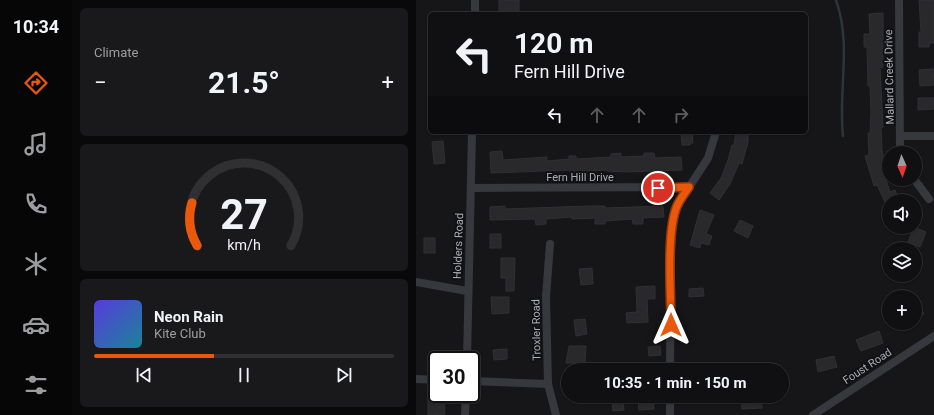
<!DOCTYPE html>
<html lang="en">
<head>
<meta charset="utf-8">
<style>
  :root { --surface:#101012; --page:#19191b; --text:#f1f3f6; --muted:#9c9d9f; --line:#303032; --accent:#ea580c }
  body { margin:0; font-family:Roboto,sans-serif; background:var(--page); color:var(--text); height:100vh; display:flex; flex-direction:column; font-size:15px; white-space:nowrap }
  * { box-sizing:border-box; margin:0 }
  p { font-size:13px; color:var(--muted) }
  .icon { flex:none; width:22px; height:22px; fill:none; stroke:currentColor; stroke-width:2; stroke-linecap:round; stroke-linejoin:round }
  .map { position:relative; flex:1; overflow:hidden }
  .side { display:flex; flex-direction:column; gap:8px; padding:8px; background:#09090a; width:344px }
  .side>* { flex:none }
  .banner { position:absolute; left:12px; top:12px; width:380px; height:122px; border-radius:6px; box-shadow:0 1px 3px #0004,0 0 0 1px var(--line); background:#101012; color:var(--text); overflow:hidden }
  .needle { width:26px; rotate:177deg }
  .buttons { position:absolute; left:466px; top:146px; display:grid; gap:8px }
  .buttons a { display:grid; place-items:center; width:40px; height:40px; border-radius:50%; background:var(--surface); box-shadow:0 1px 3px #0004,0 0 0 1px var(--line); font-size:20px }
  .speed { position:absolute; left:12px; top:351px; display:flex; gap:8px; font-size:20px; font-weight:700; text-align:center }
  .speed>* { display:grid; place-content:center; width:52px; height:52px; border-radius:50%; background:var(--surface); box-shadow:0 1px 3px #0004,0 0 0 1px var(--line); line-height:1 }
  .speed .limit { border:2px solid #111; border-radius:6px; background:#fff; color:#111 }
  .pin { position:absolute; display:grid; place-items:center; width:34px; height:34px; color:#fff; margin:-17px; border:2px solid #fff; border-radius:50%; box-shadow:0 1px 4px #0007 }
  .me { position:absolute; width:44px; margin:-22px; rotate:0deg; stroke-linejoin:round; filter:drop-shadow(0 0 3px #0008) }
  .turn { display:flex; align-items:center; gap:14px; height:84px; padding:0 20px; font-size:18px }
  .turn .icon { width:52px; height:52px; stroke-width:2.5 }
  .turn b { display:block; font-size:28px; line-height:34px }
  .lanes { display:flex; align-items:center; height:38px; padding:0 20px; background:#0003; justify-content:center; gap:20px; direction:ltr }
  .lanes .off { opacity:.35 }
  .big { font-size:30px; font-weight:700; line-height:1.1 }
  .side .card { flex:1; display:flex; flex-direction:column; justify-content:center; gap:6px; min-width:0; padding:0 14px; border-radius:6px; background:var(--page) }
  .side .dial { align-items:center; gap:0 }
  .dial svg { height:104px; overflow:visible; fill:none; stroke:var(--line); stroke-width:7; stroke-linecap:round; text-anchor:middle }
  .dial text { fill:var(--text); stroke:none }
  .song { display:flex; align-items:center; gap:12px }
  .cover { width:48px; height:48px; border-radius:6px; background:linear-gradient(135deg,hsl(250 70% 55%),hsl(190 70% 35%)) }
  .played { height:4px; border-radius:2px; background:linear-gradient(90deg,var(--accent) 40%,var(--line) 40%) }
  .keys { display:flex; justify-content:space-around; direction:ltr }
  .heat { display:flex; justify-content:space-between; align-items:center; font-size:22px; direction:ltr }
  .trip { position:absolute; left:145px; top:363px; width:228px; height:40px; border-radius:20px; background:var(--surface); box-shadow:0 1px 3px #0004,0 0 0 1px var(--line); font-weight:700; line-height:40px; text-align:center }
  main { display:flex; flex:1; min-height:0 }
  .dock { display:flex; flex-direction:column; width:72px; justify-content:space-around; align-items:center; background:#060607; color:var(--muted) }
  .dock .icon { width:28px; height:28px }
  .dock .current { color:var(--accent) }
  .dock b { font-size:18px; color:var(--text) }
  .map>svg:first-child { display:block }
  .lines { fill:none; stroke-linecap:round; stroke-linejoin:round }
  .stream { stroke:#2c353c; stroke-width:2.5 }
  .building { fill:#29292c; stroke:#303034 }
  .minor { stroke:#37383d; stroke-width:8 }
  .route-casing { stroke:#983908; stroke-width:10 }
  .route { stroke:#ea580c; stroke-width:7 }
  .labels { text-anchor:middle; stroke-width:4; stroke-linejoin:round; paint-order:stroke }
  .street-label { font-size:11px; fill:#a8adb8; stroke:#111113 }
</style>
</head>
<body>
<main>
<nav class="dock">
<b>10:34</b>
<svg class="icon current" aria-label="directions" viewBox="0 0 24 24"><path d="M12 3l9 9-9 9-9-9zM9 14v-3h6M13 9l2 2-2 2"/></svg>
<svg class="icon" aria-label="music" viewBox="0 0 24 24"><path d="M9 18V5l10-2v13"/><circle cx="6" cy="18" r="3"/><circle cx="16" cy="16" r="3"/></svg>
<svg class="icon" aria-label="phone" viewBox="0 0 24 24"><path d="M5 4h4l2 5-3 2q2 4 5 5l2-3 5 2v4C11 20 4 13 5 4z"/></svg>
<svg class="icon" aria-label="climate" viewBox="0 0 24 24"><path d="M12 3v18M4 7l16 10M4 17L20 7"/></svg>
<svg class="icon" aria-label="car" viewBox="0 0 24 24"><path d="M5 17H2v-5l4-1 3-4h7l3 4 3 1v5h-3M9 17h6M6 11h13"/><circle cx="7" cy="17" r="2"/><circle cx="17" cy="17" r="2"/></svg>
<svg class="icon" aria-label="filters" viewBox="0 0 24 24"><path d="M4 7h16M4 17h16"/><circle cx="9" cy="7" r="2"/><circle cx="15" cy="17" r="2"/></svg>
</nav>
<section class="side">
<div class="card"><p>Climate</p>
<div class="heat"><a>−</a><b class="big">21.5°</b><a>+</a></div>
</div>
<div class="card dial"><svg viewBox="0 0 100 80">
<path d="M14 69A42 42 0 1 1 86 69"/>
<path d="M14 69A42 42 0 0 1 10 36" stroke="#ea580c"/>
<text x="50" y="56" font-size="32" font-weight="700">27</text>
<text x="50" y="72" font-size="11">km/h</text>
</svg></div>
<div class="card">
<div class="song"><i class="cover"></i><div><b>Neon Rain</b><p>Kite Club</p></div></div>
<div class="played"></div>
<div class="keys"><svg class="icon" aria-label="previous" viewBox="0 0 24 24"><path d="M18 5L8 12l10 7zM5 5v14"/></svg><svg class="icon" aria-label="pause" viewBox="0 0 24 24"><path d="M8 5v14M16 5v14"/></svg><svg class="icon" aria-label="next" viewBox="0 0 24 24"><path d="M6 5l10 7-10 7zM19 5v14"/></svg></div>
</div>
</section>
<div class="map">
<svg width="518" height="415" viewBox="0 0 518 415">
  <rect width="100%" height="100%" fill="#161618"/>
  <g class="lines">
    <path class="stream" d="M420 0C436 45 422 90 427 136"/>
  </g>
  <g class="building">
    <rect x="83" y="0" width="20" height="14"/>
    <polygon points="503,0 518,0 518,43 513,43 513,47 503,47 503,32 505,32"/>
    <polygon points="467,13 467,67 464,67 467,127 465,127 466,151 470,167 466,167 474,192 479,190 482,198 470,204 461,185 458,186 449,156 453,155 452,133 454,133 455,112 454,86 452,86 451,47 448,47 448,34 454,34 453,14"/>
    <polygon points="517,69 518,85 504,86 503,70"/>
    <polygon points="502,98 518,98 518,109 502,110"/>
    <polygon points="265,132 276,132 277,143 274,143 274,145 266,145"/>
    <polygon points="320,132 332,132 332,142 326,164 323,163 314,184 303,200 294,193 305,178 312,160 316,145 318,145"/>
    <polygon points="27,141 29,163 18,164 16,142"/>
    <polygon points="86,151 87,160 131,157 131,161 153,159 153,156 160,156 160,159 195,157 195,154 205,153 205,157 228,156 228,153 238,153 239,158 265,157 266,170 210,172 191,171 191,170 154,172 154,170 75,173 74,152"/>
    <polygon points="89,206 89,209 172,206 189,206 189,208 247,206 248,217 227,218 227,224 217,224 216,219 189,221 189,224 179,224 179,218 156,219 156,217 130,219 130,224 120,225 119,219 74,220 74,207"/>
    <polygon points="284,210 298,215 290,234 296,236 293,245 285,243 284,248 274,245"/>
    <polygon points="324,220 337,226 332,238 318,231"/>
    <polygon points="498,227 510,232 504,247 492,242"/>
    <rect x="74" y="234" width="11" height="14"/>
    <rect x="8" y="238" width="11" height="15"/>
    <polygon points="85,258 99,258 98,291 90,291 90,278 85,278"/>
    <polygon points="176,268 177,284 165,285 163,269"/>
    <polygon points="239,286 239,299 231,299 232,322 211,323 210,313 221,312 220,287"/>
    <polygon points="287,288 288,296 273,297 273,289"/>
    <polygon points="75,297 93,297 93,313 76,314"/>
    <polygon points="499,298 508,314 499,318"/>
    <polygon points="169,319 171,334 160,336 158,320"/>
    <polygon points="463,331 467,343 445,351 440,340"/>
    <polygon points="153,346 170,346 169,363 150,363"/>
    <polygon points="244,346 245,355 233,356 232,347"/>
    <polygon points="91,349 91,359 78,360 77,350"/>
    <polygon points="418,356 421,367 402,372 400,360"/>
    <polygon points="345,396 346,408 326,409 325,397"/>
    <polygon points="237,397 238,409 223,410 222,399"/>
    <polygon points="28,398 29,414 12,415 12,399"/>
    <polygon points="196,400 207,400 208,410 197,411"/>
  </g>
  <g class="lines">
    <g class="minor">
      <polyline points="483,0 484,153"/>
      <polyline points="59,14 59,0"/>
      <polyline points="485,136 518,136"/>
      <polyline points="498,179 513,199"/>
      <polyline points="55,188 273,187"/>
      <polyline points="134,244 130,297 132,384 140,415"/>
      <polyline points="0,282 51,291"/>
      <polyline points="51,360 56,132"/>
      <polyline points="254,370 255,251 257,223 261,206 292,158 300,132"/>
      <polyline points="0,379 21,380"/>
      <polyline points="55,381 132,384"/>
      <polyline points="49,415 50,394"/>
      <polyline points="254,415 254,396"/>
      <polyline points="397,415 518,336"/>
    </g>
  </g>
  <g class="lines">
    <defs>
      <path id="route" d="M242 188 273 187C269 193 264 199 261 206 250 232 255 295 255 325"/>
    </defs>
    <use href="#route" class="route-casing"/>
    <use href="#route" class="route"/>
  </g>
  <g class="labels">
    <g class="street-label">
      <text transform="translate(473 77) rotate(-91)" y="4">Mallard Creek Drive</text>
      <text x="164" y="181">Fern Hill Drive</text>
      <text transform="translate(42 246) rotate(-88)" y="4">Holders Road</text>
      <text transform="translate(120 330) rotate(-91)" y="4">Troxler Road</text>
      <text transform="translate(451 366) rotate(-33)" y="4">Foust Road</text>
    </g>
  </g>
</svg>
<div class="buttons">
<a><svg class="needle" viewBox="-14 -14 28 28"><path d="M0-13l5 13h-10z" fill="#e53935"/><path d="M0 13l5-13h-10z" fill="#9c9d9f"/></svg></a>
<a><svg class="icon" aria-label="sound" viewBox="0 0 24 24"><path d="M4 9h4l5-4v14l-5-4H4zM17 9q2 3 0 6"/></svg></a>
<a><svg class="icon" aria-label="layers" viewBox="0 0 24 24"><path d="M12 4l9 5-9 5-9-5zM3 14l9 5 9-5"/></svg></a>
<a>+</a>
</div>
<div class="speed"><div class="limit">30</div></div>
<div class="pin" style="left:242px;top:188px;background:#d93025"><svg class="icon" aria-label="arrive" viewBox="0 0 24 24"><path d="M6 21V4h12l-3 4 3 4H6"/></svg></div>
<svg class="me" style="left:255px;top:325px" viewBox="-20 -20 40 40"><path d="M0-17L14 15 0 8-14 15z" fill="#ea580c" stroke="#fff" stroke-width="4"/></svg>
<div class="trip">10:35 · 1 min · 150 m</div>
<div class="banner">
<div class="turn"><svg class="icon" aria-label="left" viewBox="0 0 24 24"><path d="M17 20v-9H6M10 6l-5 5 5 5"/></svg><div><b>120 m</b>Fern Hill Drive</div></div>
<div class="lanes"><svg class="icon" aria-label="left" viewBox="0 0 24 24"><path d="M17 20v-9H6M10 6l-5 5 5 5"/></svg><svg class="icon off" aria-label="ahead" viewBox="0 0 24 24"><path d="M12 20V5M6 11l6-6 6 6"/></svg><svg class="icon off" aria-label="ahead" viewBox="0 0 24 24"><path d="M12 20V5M6 11l6-6 6 6"/></svg><svg class="icon off" aria-label="right" viewBox="0 0 24 24"><path d="M7 20v-9h11M14 6l5 5-5 5"/></svg></div>
</div>
</div>
</main>
</body>
</html>
